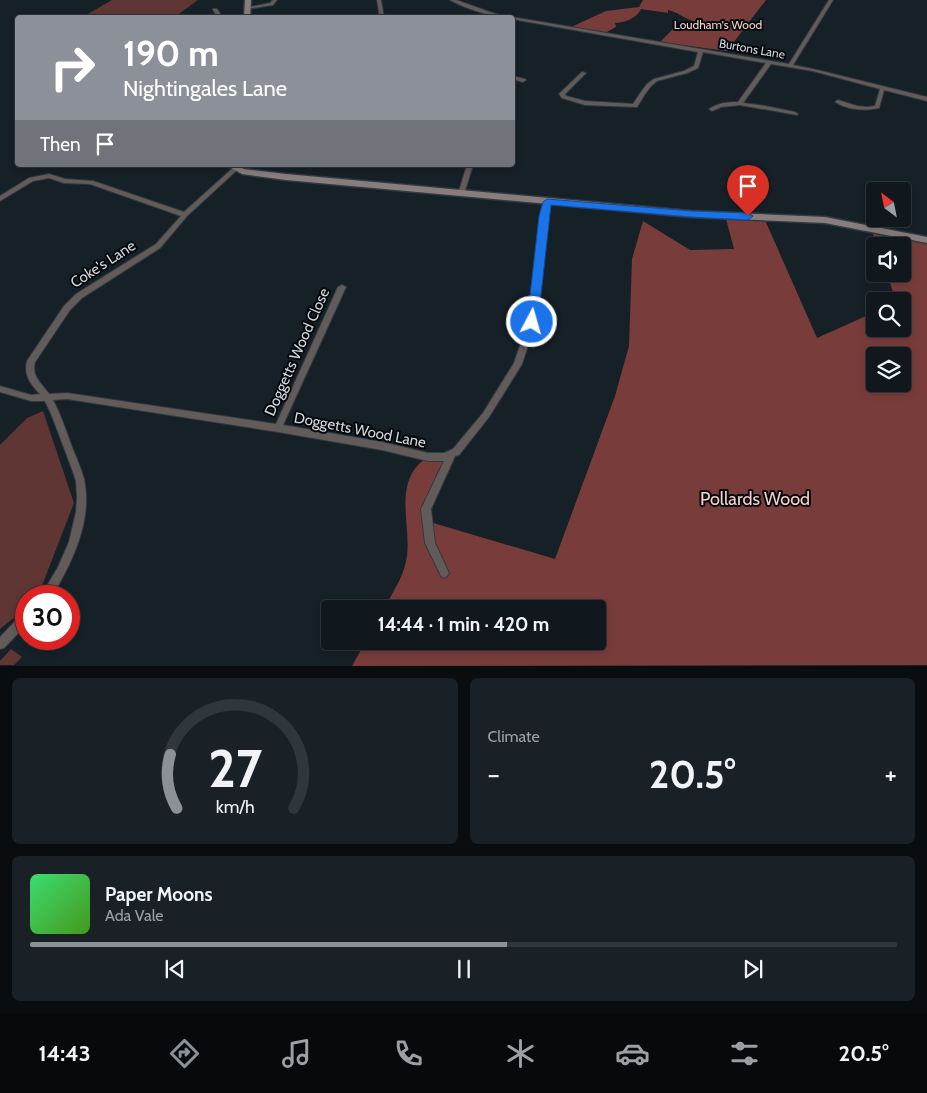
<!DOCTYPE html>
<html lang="en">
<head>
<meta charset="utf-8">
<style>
  :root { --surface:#10181d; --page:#192126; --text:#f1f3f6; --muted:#9ca0a4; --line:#30373b; --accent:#8c9099 }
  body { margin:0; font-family:Cabin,sans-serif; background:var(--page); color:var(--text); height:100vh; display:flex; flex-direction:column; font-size:19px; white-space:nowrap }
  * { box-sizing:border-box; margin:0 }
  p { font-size:16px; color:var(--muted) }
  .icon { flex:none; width:28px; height:28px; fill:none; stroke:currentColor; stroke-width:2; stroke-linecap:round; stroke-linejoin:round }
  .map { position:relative; height:666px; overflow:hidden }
  .details { display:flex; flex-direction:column; gap:12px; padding:12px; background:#090d10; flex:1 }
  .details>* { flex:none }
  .hud { position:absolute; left:15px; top:15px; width:500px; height:152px; border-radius:5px; box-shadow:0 2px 8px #0003,0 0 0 1px var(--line); background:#8c9099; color:#fff; overflow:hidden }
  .needle { width:32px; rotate:328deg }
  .tools { position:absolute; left:866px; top:182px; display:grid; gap:10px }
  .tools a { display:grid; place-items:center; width:45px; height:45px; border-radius:5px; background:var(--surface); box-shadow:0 2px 8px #0003,0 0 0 1px var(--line); font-size:25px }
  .speed { position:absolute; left:15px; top:585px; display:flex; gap:10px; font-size:25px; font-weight:700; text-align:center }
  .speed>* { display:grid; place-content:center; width:65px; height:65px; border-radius:50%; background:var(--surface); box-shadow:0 2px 8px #0003,0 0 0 1px var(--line); line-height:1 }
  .speed .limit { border:8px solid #d22; background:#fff; color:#111 }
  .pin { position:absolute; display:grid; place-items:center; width:42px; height:42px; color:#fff; margin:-51px -21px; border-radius:50% 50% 50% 0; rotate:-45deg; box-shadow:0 0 5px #0007 }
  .pin .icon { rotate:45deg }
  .me { position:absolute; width:55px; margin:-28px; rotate:6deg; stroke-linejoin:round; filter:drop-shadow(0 0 4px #0008) }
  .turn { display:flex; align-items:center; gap:18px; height:105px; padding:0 25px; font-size:22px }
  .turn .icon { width:65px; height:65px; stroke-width:2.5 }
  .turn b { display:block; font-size:35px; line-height:42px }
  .then { display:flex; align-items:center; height:48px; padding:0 25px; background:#0003; gap:10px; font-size:19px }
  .big { font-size:38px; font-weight:800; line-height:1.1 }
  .details .widget { flex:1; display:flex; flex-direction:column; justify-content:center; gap:8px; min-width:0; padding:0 18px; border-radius:8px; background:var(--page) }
  .details .dial { align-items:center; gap:0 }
  .dial svg { height:130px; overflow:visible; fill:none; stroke:var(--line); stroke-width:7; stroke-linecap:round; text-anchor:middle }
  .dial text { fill:var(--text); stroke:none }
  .song { display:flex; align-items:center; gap:15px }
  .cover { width:60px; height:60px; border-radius:8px; background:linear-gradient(135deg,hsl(140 70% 55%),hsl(100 70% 35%)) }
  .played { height:5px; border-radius:2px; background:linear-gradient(90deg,var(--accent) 55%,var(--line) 55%) }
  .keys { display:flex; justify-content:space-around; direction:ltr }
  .heat { display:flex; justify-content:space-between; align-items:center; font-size:28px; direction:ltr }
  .details .tiles { flex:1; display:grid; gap:12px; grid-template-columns:1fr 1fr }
  .widget:last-child { grid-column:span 2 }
  .trip { position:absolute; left:321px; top:600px; width:285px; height:50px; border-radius:5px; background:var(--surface); box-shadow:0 2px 8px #0003,0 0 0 1px var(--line); font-weight:800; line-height:50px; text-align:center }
  .menu { display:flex; height:80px; justify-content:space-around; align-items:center; background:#060a0c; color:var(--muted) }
  .menu .icon { width:35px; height:35px }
  .menu .active { color:var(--accent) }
  .menu b { font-size:22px; color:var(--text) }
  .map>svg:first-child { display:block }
  .green { fill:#5f3634 }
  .forest { fill:#783d3b; fill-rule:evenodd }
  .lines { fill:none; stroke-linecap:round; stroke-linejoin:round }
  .minor-casing { stroke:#303a41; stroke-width:2 }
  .secondary-casing { stroke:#303a41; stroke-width:3 }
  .minor { fill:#625b5a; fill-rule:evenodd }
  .secondary { fill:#887d7c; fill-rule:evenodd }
  .route { fill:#1a73e8; stroke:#114b97 }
  .labels { text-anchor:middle; stroke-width:4; stroke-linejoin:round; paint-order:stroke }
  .far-park-label { font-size:12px; fill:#f6cfcc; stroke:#05090c }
  .far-street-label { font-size:12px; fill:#d2d9de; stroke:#05090c }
  .street-label { font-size:15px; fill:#d2d9de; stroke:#05090c }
  .near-park-label { font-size:18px; fill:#f6cfcc; stroke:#05090c }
</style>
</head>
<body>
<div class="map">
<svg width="927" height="666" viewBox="0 0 927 666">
  <rect width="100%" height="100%" fill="#162027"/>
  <g class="green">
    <polygon points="112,0 198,0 175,17 97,18 86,15"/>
    <polygon points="43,411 74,503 38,596 26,596 26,608 0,629 0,445 27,418"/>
    <polygon points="11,649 22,657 14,665 0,665 0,661"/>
  </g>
  <g class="forest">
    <path d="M643 0H766L727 51 660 42 676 26 682 28 686 23 693 21C683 18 678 12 668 10V13L641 9C637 18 624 23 615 23L616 27 605 33 571 27 606 11 639 7Z"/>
    <path d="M726 219 765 220 817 338 875 312V329H902V301H896L887 274H902V246H877L872 232 927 241V665L352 666 366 641H598V609H384C393 591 404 577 407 556 411 524 393 482 425 459L442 461 451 468 434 498 430 522 555 559 615 396 629 346 632 259 643 221 690 250 734 249ZM875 356H902V384H875Z"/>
  </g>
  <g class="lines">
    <defs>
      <g id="minor">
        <polygon points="273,0 277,0 273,5 247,9 245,8 270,3"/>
        <polygon points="377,0 381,0 384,18 380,18"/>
        <path d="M450 0H456L490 12 510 18C493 18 465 8 450 0Z"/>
        <path d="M829 0H833L793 65 813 69 927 97V101L884 90 879 108C864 111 848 110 835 102L838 100 857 106 867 107 875 106 880 89 813 71 771 64 743 103 765 106 795 112 798 114 797 115 740 105 721 107 712 111 709 109C718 103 727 102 738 102L766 63 703 52 698 68 687 73 657 81 651 86 645 94 637 107 585 105 562 98 559 94 582 72 586 73 565 94 566 96 585 101 633 104 641 92 647 84 654 79 684 71 694 66 698 52 512 19V18H510L512 17 789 64Z"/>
        <polygon points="213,9 217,9 223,18 218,18 213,10"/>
        <polygon points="512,76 525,79 526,80 523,82 512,79"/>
        <polygon points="467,165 473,165 464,194 461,196 458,194"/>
        <path d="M235 167 237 168V170L187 216 160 248 82 298 70 310 35 362C31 376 41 383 49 394L67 393 276 424 338 287 342 285 346 287 283 425 382 442 428 453H444L453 449 483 413 514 363 528 322 541 216 544 202 545 201H549L550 202 547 216 536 322 522 364 489 417 459 455 455 456 431 509 435 543 449 573 447 576 444 578 441 576 425 543 421 509 444 461H428L382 450 278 432 67 399 53 400C61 415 66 431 72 447 76 457 81 468 84 479 93 520 72 563 52 596H41L58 567 69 542 76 512 77 497 76 481 73 472 52 416 45 401H31L0 392V386L31 395 40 394C31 384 23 375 27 361L64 306 76 294 156 244 181 216 90 184 64 183 49 178 33 181 0 201V196L29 178 49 174 65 179 93 181 184 212 233 168Z"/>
        <polygon points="26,613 26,625 4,648 0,649 0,637 22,614"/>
      </g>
      <g id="secondary">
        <polygon points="245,0 251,0 250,18 244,18"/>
        <polygon points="226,165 237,165 244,169 286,174 691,211 825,217 927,237 927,243 825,223 691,217 286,180 242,174"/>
      </g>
    </defs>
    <use href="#minor" class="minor-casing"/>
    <use href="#secondary" class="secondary-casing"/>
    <use href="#minor" class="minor"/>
    <use href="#secondary" class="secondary"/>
  </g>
  <polygon class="route" points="547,199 691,211 748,213 753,216 748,220 691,217 551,205 538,322 532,326 527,322 539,216 543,202"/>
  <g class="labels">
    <g class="far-park-label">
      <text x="718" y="29">Loudham's Wood</text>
    </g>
    <g class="far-street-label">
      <text transform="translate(752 49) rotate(10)" y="4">Burtons Lane</text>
    </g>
    <g class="street-label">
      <text transform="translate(103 264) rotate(-33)" y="5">Coke's Lane</text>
      <text transform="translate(297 352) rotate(-66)" y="5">Doggetts Wood Close</text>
      <text transform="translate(360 430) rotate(11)" y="5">Doggetts Wood Lane</text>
    </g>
    <g class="near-park-label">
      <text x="755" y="505">Pollards Wood</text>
    </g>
  </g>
</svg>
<div class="tools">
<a><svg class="needle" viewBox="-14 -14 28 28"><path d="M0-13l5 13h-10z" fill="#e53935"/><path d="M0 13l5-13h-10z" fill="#9ca0a4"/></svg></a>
<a><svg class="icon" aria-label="sound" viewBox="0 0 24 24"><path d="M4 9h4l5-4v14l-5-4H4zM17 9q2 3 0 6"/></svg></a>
<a><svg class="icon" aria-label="search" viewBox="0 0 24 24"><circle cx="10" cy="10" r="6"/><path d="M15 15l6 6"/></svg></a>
<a><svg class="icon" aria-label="layers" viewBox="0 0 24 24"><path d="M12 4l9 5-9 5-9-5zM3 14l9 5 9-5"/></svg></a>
</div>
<div class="speed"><div class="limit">30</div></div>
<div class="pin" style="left:748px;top:216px;background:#d93025"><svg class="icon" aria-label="arrive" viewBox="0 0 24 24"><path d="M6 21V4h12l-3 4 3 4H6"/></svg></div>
<svg class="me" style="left:532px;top:322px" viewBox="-20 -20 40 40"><circle r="17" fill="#1a73e8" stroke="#fff" stroke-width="3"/><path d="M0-11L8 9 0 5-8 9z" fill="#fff"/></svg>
<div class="trip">14:44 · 1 min · 420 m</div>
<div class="hud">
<div class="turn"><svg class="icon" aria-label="right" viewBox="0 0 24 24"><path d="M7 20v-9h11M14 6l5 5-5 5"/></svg><div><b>190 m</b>Nightingales Lane</div></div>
<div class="then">Then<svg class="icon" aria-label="arrive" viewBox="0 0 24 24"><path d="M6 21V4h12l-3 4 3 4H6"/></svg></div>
</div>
</div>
<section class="details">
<div class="tiles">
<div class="widget dial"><svg viewBox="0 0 100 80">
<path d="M14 69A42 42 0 1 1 86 69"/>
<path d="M14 69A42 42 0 0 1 10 36" stroke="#8c9099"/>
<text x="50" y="56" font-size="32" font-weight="700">27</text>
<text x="50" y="72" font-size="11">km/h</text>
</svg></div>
<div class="widget"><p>Climate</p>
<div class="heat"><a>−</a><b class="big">20.5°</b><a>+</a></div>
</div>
<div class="widget">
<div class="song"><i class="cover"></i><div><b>Paper Moons</b><p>Ada Vale</p></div></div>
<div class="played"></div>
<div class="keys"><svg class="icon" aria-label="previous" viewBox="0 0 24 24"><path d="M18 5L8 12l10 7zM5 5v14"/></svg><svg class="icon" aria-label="pause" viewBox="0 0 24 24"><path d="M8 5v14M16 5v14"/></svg><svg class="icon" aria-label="next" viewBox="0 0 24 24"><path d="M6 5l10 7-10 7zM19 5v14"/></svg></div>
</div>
</div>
</section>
<nav class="menu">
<b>14:43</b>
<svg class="icon active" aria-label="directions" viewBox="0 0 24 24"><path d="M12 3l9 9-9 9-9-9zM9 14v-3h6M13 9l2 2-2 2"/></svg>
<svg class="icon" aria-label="music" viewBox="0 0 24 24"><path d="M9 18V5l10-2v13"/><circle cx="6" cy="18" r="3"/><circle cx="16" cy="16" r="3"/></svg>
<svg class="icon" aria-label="phone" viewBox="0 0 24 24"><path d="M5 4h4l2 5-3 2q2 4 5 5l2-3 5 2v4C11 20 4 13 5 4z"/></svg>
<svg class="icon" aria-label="climate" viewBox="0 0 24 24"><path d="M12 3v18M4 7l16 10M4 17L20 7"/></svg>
<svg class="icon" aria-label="car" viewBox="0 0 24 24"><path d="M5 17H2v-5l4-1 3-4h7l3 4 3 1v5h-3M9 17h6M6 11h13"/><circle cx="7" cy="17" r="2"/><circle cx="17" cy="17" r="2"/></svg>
<svg class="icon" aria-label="filters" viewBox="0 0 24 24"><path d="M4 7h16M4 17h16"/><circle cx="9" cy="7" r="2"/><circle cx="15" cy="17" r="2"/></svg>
<b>20.5°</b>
</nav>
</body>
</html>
